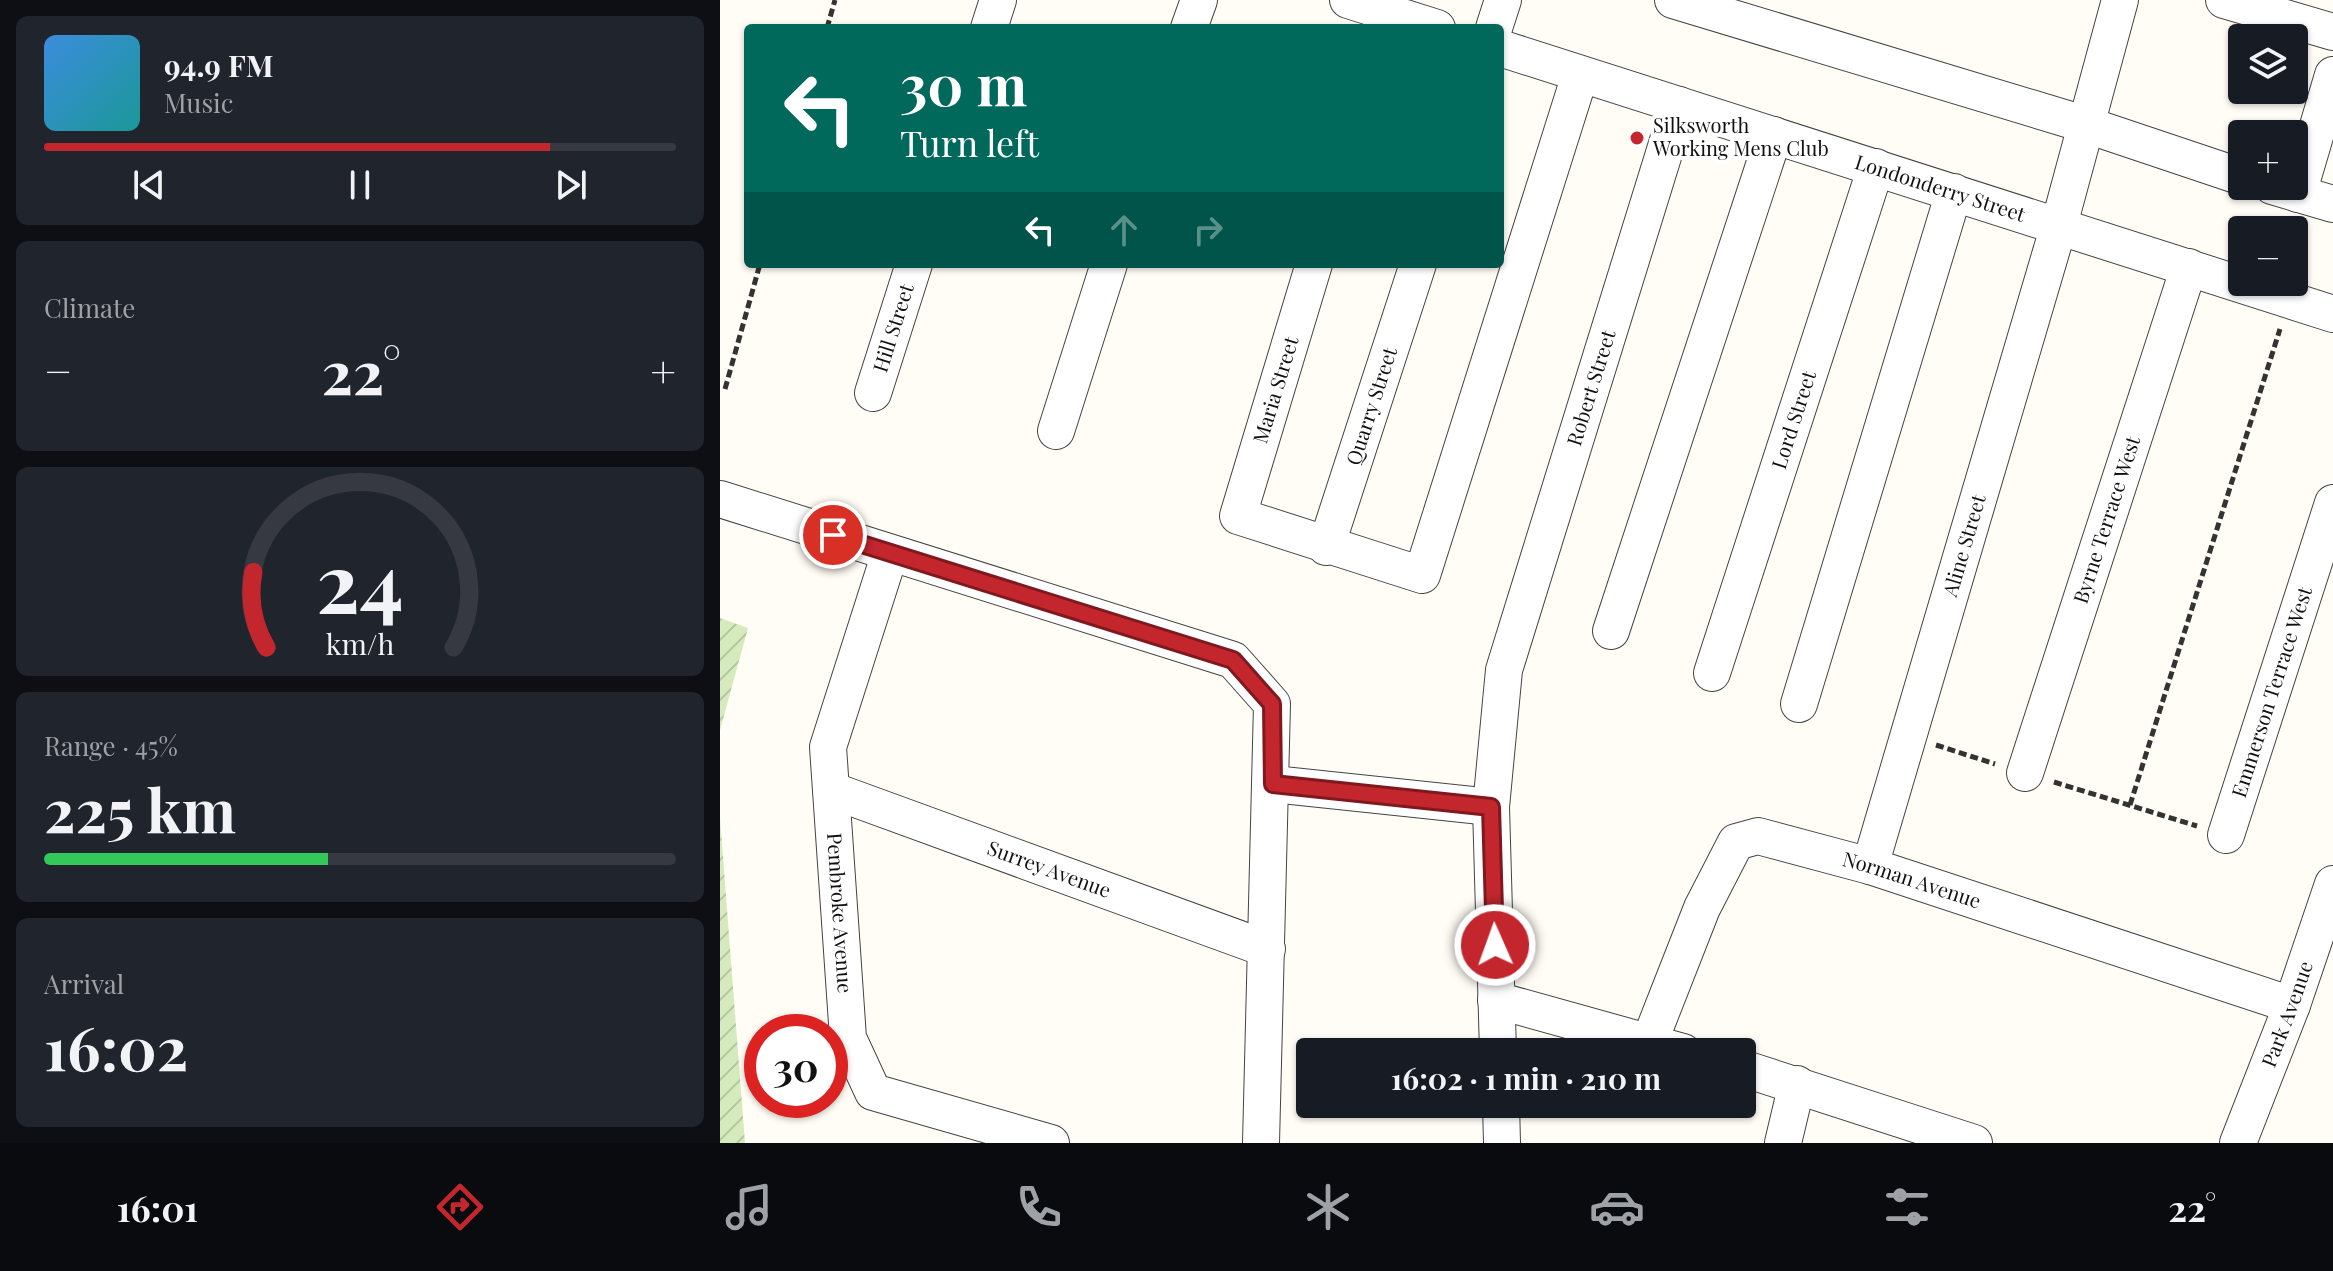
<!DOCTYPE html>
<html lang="en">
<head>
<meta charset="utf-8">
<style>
  :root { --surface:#171b24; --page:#20242c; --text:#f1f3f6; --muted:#9ea1a6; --line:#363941; --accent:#c4262e }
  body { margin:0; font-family:"Playfair Display",serif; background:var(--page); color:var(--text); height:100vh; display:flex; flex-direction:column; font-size:30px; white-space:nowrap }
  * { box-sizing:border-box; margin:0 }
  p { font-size:26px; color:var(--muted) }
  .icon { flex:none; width:44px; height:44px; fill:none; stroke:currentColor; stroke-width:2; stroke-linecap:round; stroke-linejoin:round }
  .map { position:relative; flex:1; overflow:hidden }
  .drawer { display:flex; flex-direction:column; gap:16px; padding:16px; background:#0d0f14; width:720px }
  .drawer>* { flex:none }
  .top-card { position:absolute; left:24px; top:24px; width:760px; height:244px; border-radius:8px; box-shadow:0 2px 6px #0004; background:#00695c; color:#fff; overflow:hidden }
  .buttons { position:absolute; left:1508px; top:24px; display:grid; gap:16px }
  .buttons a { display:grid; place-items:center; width:80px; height:80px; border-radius:8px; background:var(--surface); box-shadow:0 2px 6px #0004; font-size:40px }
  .speed { position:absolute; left:24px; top:1014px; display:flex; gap:16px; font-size:40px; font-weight:700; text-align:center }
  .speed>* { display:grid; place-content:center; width:104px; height:104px; border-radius:50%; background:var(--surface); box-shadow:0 2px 6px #0004; line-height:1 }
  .speed .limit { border:12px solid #d22; background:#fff; color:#111 }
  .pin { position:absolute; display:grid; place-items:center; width:68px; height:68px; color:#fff; margin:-34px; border:4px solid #fff; border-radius:50%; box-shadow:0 2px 8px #0007 }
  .me { position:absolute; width:88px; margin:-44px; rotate:358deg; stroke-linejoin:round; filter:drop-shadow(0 0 6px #0008) }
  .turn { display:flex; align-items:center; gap:28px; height:168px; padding:0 24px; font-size:36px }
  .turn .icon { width:104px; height:104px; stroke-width:2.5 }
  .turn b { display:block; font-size:56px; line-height:68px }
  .lanes { display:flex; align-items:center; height:76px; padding:0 24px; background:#0003; justify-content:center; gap:40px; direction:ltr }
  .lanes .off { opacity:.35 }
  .big { font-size:60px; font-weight:700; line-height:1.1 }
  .drawer .tile { flex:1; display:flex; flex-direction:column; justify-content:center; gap:12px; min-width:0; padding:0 28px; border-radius:12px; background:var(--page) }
  .drawer .dial { align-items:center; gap:0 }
  .dial svg { height:208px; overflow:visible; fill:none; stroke:var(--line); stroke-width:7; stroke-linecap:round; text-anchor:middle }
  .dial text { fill:var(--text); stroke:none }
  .song { display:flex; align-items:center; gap:24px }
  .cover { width:96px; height:96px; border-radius:12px; background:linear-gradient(135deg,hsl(210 70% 55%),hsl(180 70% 35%)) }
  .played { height:8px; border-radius:4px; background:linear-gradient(90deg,var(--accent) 80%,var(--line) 80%) }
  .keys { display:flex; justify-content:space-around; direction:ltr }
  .heat { display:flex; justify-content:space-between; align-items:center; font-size:44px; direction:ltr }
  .charge { height:12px; border-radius:6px; background:linear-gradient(90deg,#34c759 45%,var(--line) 0) }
  .trip { position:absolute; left:576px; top:1038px; width:460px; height:80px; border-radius:8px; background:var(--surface); box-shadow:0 2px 6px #0004; font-weight:700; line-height:80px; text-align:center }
  .menu { display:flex; height:128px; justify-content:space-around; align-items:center; background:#090b0e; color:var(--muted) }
  .menu .icon { width:56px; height:56px }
  .menu .current { color:var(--accent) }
  .menu b { font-size:36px; color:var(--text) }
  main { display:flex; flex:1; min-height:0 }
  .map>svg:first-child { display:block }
  .garden { fill:url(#garden-furrows) }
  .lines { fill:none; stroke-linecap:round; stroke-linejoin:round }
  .minor-casing { stroke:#444; stroke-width:38 }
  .path { stroke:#333; stroke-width:5; stroke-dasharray:8 4; stroke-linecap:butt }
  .minor { stroke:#fff; stroke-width:36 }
  .route-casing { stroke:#7f191e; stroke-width:20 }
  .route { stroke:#c4262e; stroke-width:14 }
  .poi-dot { fill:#c4262e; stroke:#fff; stroke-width:3 }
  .labels { text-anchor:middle; stroke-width:8; stroke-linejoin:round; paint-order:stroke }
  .poi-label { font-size:20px; fill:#111; stroke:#fff; text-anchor:start }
  .street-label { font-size:20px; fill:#111; stroke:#fff }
</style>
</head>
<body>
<main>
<section class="drawer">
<div class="tile">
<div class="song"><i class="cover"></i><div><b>94.9 FM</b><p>Music</p></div></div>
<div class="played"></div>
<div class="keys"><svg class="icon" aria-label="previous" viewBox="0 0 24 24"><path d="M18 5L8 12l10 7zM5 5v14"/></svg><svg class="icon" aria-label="pause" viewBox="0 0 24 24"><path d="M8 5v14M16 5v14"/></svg><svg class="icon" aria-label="next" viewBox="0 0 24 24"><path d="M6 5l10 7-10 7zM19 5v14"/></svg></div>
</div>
<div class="tile"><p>Climate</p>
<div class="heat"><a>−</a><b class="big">22°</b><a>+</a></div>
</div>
<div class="tile dial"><svg viewBox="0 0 100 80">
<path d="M14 69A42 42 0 1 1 86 69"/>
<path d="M14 69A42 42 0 0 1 9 40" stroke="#c4262e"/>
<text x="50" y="56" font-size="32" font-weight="700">24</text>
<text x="50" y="72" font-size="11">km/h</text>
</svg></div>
<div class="tile"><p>Range · 45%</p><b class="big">225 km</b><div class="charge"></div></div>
<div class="tile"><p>Arrival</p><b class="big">16:02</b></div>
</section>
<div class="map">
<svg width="1613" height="1143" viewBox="0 0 1613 1143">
  <defs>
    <pattern id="garden-furrows" width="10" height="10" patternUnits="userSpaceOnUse" patternTransform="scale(2)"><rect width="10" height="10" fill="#d5ebbd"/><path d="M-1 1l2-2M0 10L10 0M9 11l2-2" fill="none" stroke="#b6c8a1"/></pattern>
  </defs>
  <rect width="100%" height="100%" fill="#fffdf5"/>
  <g class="garden">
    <polygon points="0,618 28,628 0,730"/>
    <polygon points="0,818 25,1143 0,1143"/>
  </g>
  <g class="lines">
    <defs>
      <g id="minor">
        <polyline points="628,0 717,28"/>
        <polyline points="953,0 1367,125 1522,177"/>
        <polyline points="1504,0 1613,32"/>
        <polyline points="269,28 278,0"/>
        <polyline points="469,28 479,0"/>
        <polyline points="774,28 783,0"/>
        <path id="s1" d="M780 48 1613 314"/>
        <polyline points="1552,186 1613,204"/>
        <polyline points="1578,194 1613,75"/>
        <polyline points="594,264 518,516 702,575 860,75"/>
        <path id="s2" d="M153 393 194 264"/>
        <polyline points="336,431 389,264"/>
        <polyline points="0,499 513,660 552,704 541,1143"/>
        <path id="s3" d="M606 547 698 264"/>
        <path id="s4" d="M170 553 108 747 128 1038 153 1092 331 1143"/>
        <polyline points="891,631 1054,135"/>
        <path id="s5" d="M992 673 1156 167"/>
        <polyline points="1079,704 1234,192"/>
        <path id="s6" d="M1305 773 1469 267"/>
        <polyline points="553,784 771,807"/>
        <path id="s7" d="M111 790 547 949"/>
        <path id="s8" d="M1506 835 1613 503"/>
        <path id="s9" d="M1150 866 1339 225 1400 0"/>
        <polyline points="776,1000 963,1052"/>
        <path id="s10" d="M929 1043 982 908 1016 842 1038 836 1150 866 1572 1005"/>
        <path id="s11" d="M778 1052 771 807 784 670 959 105"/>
        <polyline points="1022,1068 1254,1143"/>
        <polyline points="781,1104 782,1143"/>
        <polyline points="1063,1143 1077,1084"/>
        <path id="s12" d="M1518 1143 1572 1005 1613 884"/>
      </g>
    </defs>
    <use href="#minor" class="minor-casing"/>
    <g class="path">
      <polyline points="107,28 115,0"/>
      <polyline points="5,389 40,264"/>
      <polyline points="1216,745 1275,764"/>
      <polyline points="1334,782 1477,826"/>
      <polyline points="1410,805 1560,329"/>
    </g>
    <use href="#minor" class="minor"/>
  </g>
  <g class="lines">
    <defs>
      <polyline id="route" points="113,535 513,660 552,704 553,784 771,807 775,945"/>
    </defs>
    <use href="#route" class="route-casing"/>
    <use href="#route" class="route"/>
  </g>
  <circle class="poi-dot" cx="917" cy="138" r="8"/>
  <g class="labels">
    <g class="poi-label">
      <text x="933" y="133">Silksworth<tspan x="933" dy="23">Working Mens Club</tspan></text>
    </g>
    <g class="street-label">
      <text dy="7" stroke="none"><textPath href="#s1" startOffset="462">Londonderry Street</textPath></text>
      <text dy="7" stroke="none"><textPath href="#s2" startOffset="68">Hill Street</textPath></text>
      <text dy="7" stroke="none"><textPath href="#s11" startOffset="678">Robert Street</textPath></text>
      <text transform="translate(556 390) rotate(-73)" y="7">Maria Street</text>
      <text dy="7" stroke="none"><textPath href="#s3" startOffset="148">Quarry Street</textPath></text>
      <text dy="7" stroke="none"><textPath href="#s5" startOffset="266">Lord Street</textPath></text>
      <text dy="7" stroke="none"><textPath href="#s6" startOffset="266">Byrne Terrace West</textPath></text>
      <text dy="7" stroke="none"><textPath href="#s9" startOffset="334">Aline Street</textPath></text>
      <text dy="7" stroke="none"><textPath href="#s8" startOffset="150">Emmerson Terrace West</textPath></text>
      <text dy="7" stroke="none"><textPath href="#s7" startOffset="232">Surrey Avenue</textPath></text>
      <text dy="7" stroke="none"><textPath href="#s10" startOffset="402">Norman Avenue</textPath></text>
      <text dy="7" stroke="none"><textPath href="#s4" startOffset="370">Pembroke Avenue</textPath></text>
      <text dy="7" stroke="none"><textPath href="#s12" startOffset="138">Park Avenue</textPath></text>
    </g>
  </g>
</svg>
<div class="buttons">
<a><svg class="icon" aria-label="layers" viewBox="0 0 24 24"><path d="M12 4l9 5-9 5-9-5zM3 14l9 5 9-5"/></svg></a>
<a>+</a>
<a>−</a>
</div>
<div class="speed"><div class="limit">30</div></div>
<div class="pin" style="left:113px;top:535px;background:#d93025"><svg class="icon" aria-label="arrive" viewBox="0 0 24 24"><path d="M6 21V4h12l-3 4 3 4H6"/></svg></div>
<svg class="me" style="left:775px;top:945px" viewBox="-20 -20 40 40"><circle r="17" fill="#c4262e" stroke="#fff" stroke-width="3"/><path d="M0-11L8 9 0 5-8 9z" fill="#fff"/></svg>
<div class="trip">16:02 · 1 min · 210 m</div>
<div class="top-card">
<div class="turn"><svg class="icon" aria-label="left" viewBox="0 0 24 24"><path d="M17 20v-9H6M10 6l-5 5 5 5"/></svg><div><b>30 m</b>Turn left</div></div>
<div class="lanes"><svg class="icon" aria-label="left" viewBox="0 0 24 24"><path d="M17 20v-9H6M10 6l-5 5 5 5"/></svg><svg class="icon off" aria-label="ahead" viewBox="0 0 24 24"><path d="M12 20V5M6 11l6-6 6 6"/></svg><svg class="icon off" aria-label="right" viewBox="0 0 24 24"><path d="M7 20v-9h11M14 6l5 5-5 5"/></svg></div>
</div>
</div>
</main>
<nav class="menu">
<b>16:01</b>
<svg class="icon current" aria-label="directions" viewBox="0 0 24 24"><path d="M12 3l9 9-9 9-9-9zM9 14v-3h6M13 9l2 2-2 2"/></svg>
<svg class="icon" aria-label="music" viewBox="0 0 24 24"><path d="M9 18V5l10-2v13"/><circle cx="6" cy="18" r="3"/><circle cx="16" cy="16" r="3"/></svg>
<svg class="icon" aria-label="phone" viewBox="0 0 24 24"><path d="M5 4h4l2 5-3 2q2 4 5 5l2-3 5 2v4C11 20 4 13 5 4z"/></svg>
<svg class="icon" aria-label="climate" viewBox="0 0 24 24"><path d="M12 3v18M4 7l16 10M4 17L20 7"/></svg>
<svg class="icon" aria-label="car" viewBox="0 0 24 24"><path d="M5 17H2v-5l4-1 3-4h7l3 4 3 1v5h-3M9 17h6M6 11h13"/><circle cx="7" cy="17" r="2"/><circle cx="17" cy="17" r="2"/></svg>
<svg class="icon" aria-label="filters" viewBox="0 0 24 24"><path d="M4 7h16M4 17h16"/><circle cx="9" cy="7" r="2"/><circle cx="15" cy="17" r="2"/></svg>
<b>22°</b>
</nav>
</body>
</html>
